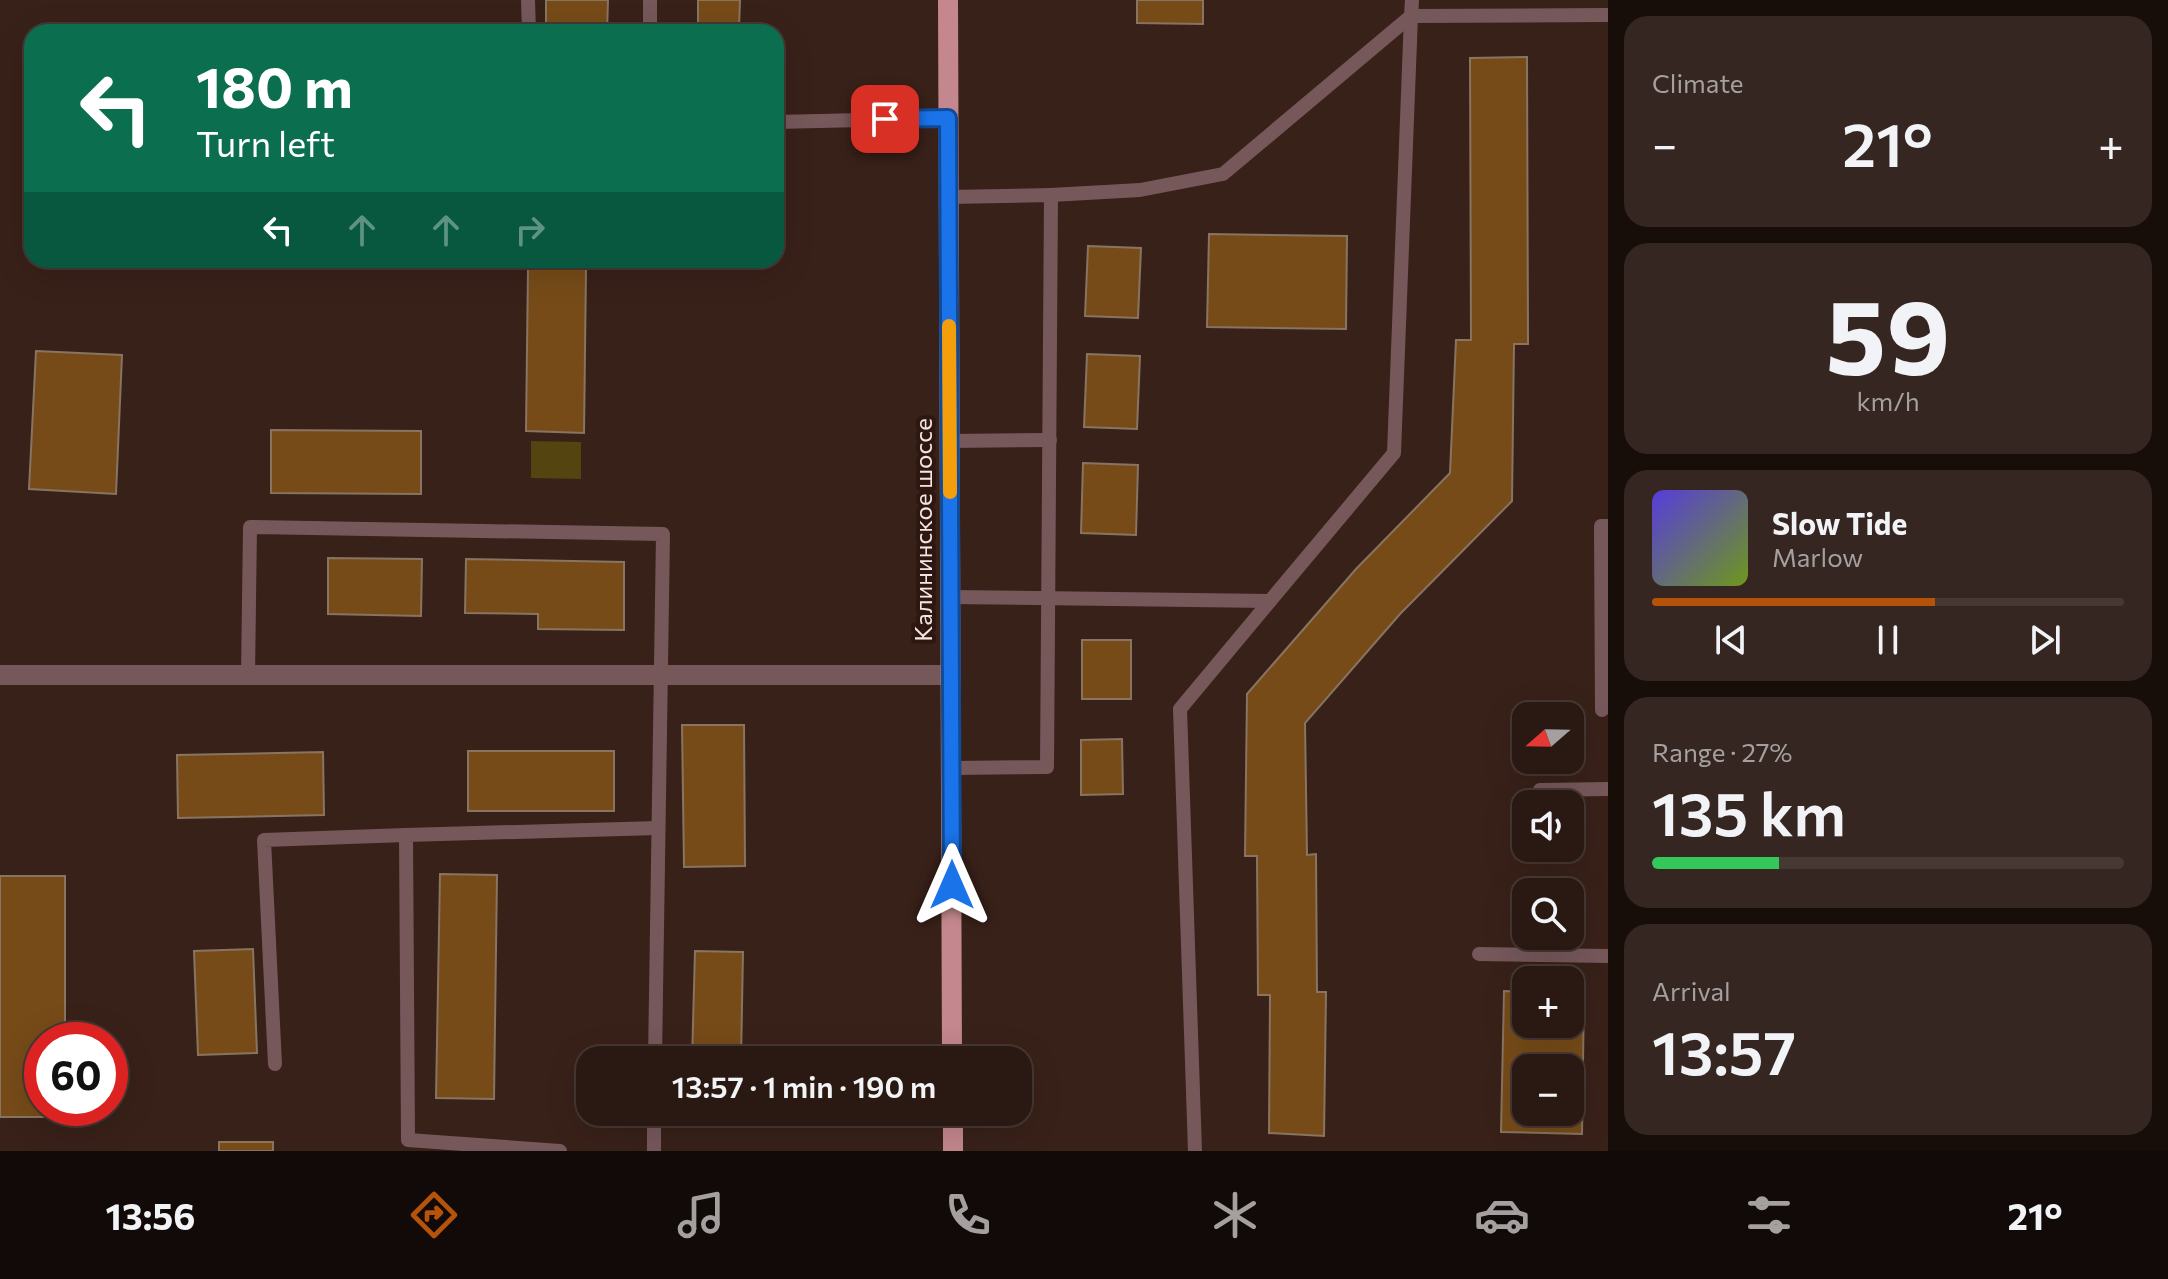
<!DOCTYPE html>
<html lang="en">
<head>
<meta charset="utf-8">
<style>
  :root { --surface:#2a1913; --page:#362621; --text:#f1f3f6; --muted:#a5a0a0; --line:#463833; --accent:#b45309 }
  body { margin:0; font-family:Commissioner,sans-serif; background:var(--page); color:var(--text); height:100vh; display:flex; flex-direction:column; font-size:30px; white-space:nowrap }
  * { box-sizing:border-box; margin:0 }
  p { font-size:26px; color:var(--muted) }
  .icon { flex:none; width:44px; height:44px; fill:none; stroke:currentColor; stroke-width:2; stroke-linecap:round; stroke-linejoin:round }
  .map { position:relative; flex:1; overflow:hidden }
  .side { display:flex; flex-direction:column; gap:16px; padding:16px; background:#170e0a; width:560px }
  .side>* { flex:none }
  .top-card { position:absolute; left:24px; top:24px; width:760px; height:244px; border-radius:24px; box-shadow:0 8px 32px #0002,0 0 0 2px var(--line); background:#0b6e4f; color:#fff; overflow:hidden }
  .needle { width:52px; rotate:250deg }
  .buttons { position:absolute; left:1512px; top:702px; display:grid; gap:16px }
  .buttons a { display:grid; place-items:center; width:72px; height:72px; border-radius:16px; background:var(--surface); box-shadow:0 8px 32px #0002,0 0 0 2px var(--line); font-size:40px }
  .speed { position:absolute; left:24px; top:1022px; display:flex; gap:16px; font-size:40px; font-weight:700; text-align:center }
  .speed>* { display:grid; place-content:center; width:104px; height:104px; border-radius:50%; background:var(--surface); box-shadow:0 8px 32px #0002,0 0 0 2px var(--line); line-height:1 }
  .speed .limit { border:12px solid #d22; background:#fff; color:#111 }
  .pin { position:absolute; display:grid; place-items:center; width:68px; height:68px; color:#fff; margin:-34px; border-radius:16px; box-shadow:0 4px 12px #0006 }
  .me { position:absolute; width:88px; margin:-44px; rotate:0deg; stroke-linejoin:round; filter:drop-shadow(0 0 6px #0008) }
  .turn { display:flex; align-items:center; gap:28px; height:168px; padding:0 40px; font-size:36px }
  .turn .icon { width:104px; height:104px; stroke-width:2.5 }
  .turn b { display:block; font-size:56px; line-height:68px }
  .lanes { display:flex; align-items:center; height:76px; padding:0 40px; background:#0003; justify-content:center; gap:40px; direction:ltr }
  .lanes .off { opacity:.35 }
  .big { font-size:60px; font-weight:600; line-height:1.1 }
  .side .tile { flex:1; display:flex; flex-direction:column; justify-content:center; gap:12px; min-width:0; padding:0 28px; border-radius:24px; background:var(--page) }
  .side .dial { align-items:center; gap:0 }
  .dial b { font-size:104px; line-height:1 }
  .song { display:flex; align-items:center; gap:24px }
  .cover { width:96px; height:96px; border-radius:12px; background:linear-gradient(135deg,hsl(250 70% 55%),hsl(80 70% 35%)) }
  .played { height:8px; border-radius:4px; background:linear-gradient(90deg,var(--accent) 60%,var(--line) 60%) }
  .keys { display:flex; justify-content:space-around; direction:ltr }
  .heat { display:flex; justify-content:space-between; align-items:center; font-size:44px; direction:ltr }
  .charge { height:12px; border-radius:6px; background:linear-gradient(90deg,#34c759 27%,var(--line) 0) }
  .trip { position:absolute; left:576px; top:1046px; width:456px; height:80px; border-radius:24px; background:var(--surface); box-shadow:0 8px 32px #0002,0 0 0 2px var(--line); font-weight:600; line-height:80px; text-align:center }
  .menu { display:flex; height:128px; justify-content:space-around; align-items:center; background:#110a08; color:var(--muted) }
  .menu .icon { width:56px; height:56px }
  .menu .selected { color:var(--accent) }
  .menu b { font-size:36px; color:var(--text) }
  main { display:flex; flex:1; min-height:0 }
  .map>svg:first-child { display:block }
  .green { fill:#54440f }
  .building { fill:#764b18; stroke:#887461; stroke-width:2; fill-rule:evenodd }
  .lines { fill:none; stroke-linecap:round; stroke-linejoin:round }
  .lane { stroke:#76585b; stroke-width:14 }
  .street { stroke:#76585b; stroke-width:20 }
  .primary { stroke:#c3878d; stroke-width:20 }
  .route-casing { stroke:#114b97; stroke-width:20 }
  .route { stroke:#1a73e8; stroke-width:14 }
  .slow { stroke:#f59e0b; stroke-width:14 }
  .labels { text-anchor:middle; stroke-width:8; stroke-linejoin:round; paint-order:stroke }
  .street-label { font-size:24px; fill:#f5e5e0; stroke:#2d1710 }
</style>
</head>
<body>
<main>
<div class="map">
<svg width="1608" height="1151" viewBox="0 0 1608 1151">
  <rect width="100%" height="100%" fill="#382119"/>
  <polygon class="green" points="531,441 581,442 581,479 531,478"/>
  <g class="building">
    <polygon points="546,0 608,0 607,32 546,32"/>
    <polygon points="698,0 740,0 739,29 698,28"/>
    <polygon points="1137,0 1203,0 1203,24 1137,23"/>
    <polygon points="1527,57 1528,344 1514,344 1512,501 1400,614 1305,723 1307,855 1316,854 1317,992 1326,992 1324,1136 1269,1133 1270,995 1258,995 1257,856 1245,856 1247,694 1356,569 1450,473 1456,340 1471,340 1470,58"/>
    <polygon points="1209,234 1347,236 1346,329 1207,327"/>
    <polygon points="1088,246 1141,248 1138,318 1085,316"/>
    <polygon points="528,268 586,269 584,433 526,431"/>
    <polygon points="36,351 122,355 116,494 29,489"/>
    <polygon points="1087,354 1140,356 1137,429 1084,427"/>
    <polygon points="271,430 421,431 421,494 271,493"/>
    <polygon points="1083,463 1138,465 1136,535 1081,533"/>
    <polygon points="328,558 422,559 421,616 328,614"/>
    <polygon points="466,559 624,562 624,630 538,629 538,614 465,613"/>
    <rect x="1082" y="640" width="49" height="59"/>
    <polygon points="682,725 744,725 745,866 684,867"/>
    <polygon points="1122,739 1123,794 1081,795 1081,740"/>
    <rect x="468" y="751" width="146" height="60"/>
    <polygon points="323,752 324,815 178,818 177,755"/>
    <polygon points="440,874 497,875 494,1099 436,1098"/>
    <polygon points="0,876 65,876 65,1040 42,1040 42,1108 65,1108 65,1117 0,1117"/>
    <polygon points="253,949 257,1053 198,1055 194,951"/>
    <polygon points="695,951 743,952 741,1060 692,1060"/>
    <path d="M1504 991 1526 992V1024H1570V993H1584L1582 1134 1501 1132ZM1526 1068H1570V1112H1526Z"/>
    <rect x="219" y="1142" width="54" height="9"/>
  </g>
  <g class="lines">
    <g class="lane">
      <polyline points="528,0 529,32"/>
      <polyline points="650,32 650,0"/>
      <polyline points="776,122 948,118"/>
      <polyline points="1051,195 1140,190 1223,174 1411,16 1412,0"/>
      <polyline points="949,197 1051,195 1047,767 951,768"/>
      <polyline points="949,441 1050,440"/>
      <polyline points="950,597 1270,601 1394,453 1411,16 1608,15"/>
      <polyline points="248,675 250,527 663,534 655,1060"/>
      <polyline points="1602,710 1601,526 1608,526"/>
      <polyline points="1540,790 1608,789"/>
      <polyline points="1479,954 1608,956"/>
      <polyline points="275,1064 264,840 406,835"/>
      <polyline points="560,1151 408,1140 406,835 658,828"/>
      <polyline points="654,1151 654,1112"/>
      <polyline points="1195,1151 1180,709 1270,601"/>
    </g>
    <polyline class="street" points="0,675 951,675"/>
    <g class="primary">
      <polyline points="948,0 952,1060"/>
      <polyline points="953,1112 953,1151"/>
    </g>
  </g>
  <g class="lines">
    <defs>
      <polyline id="route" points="885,119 948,118 952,885"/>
    </defs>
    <use href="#route" class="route-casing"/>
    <use href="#route" class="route"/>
    <polyline class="slow" points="949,326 950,492"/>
  </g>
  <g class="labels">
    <g class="street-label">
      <text transform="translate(924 530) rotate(-90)" y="8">Калининское шоссе</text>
    </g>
  </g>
</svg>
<div class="buttons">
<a><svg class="needle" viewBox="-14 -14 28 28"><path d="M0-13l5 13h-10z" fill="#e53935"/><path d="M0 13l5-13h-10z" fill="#a5a0a0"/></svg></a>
<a><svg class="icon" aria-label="sound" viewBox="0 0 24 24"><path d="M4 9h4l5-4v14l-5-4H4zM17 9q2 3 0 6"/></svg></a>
<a><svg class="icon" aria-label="search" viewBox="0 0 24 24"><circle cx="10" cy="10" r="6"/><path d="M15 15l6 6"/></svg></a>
<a>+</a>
<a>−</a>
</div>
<div class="speed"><div class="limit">60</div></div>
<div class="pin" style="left:885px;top:119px;background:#d93025"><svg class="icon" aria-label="arrive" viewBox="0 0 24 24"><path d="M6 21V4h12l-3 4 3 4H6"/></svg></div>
<svg class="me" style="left:952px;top:885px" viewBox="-20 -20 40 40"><path d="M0-17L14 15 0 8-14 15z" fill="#1a73e8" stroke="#fff" stroke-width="4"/></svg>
<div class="trip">13:57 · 1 min · 190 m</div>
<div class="top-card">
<div class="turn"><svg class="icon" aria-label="left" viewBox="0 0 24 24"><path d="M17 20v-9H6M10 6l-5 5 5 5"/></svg><div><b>180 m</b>Turn left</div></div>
<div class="lanes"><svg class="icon" aria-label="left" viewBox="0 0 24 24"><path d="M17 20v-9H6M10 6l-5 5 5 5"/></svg><svg class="icon off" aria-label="ahead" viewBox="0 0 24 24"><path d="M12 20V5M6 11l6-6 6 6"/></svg><svg class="icon off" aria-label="ahead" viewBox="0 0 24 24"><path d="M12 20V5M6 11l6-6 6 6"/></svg><svg class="icon off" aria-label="right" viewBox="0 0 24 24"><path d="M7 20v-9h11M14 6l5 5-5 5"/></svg></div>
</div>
</div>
<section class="side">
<div class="tile"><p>Climate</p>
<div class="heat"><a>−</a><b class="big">21°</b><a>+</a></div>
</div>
<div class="tile dial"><b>59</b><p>km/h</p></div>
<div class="tile">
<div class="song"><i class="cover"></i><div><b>Slow Tide</b><p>Marlow</p></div></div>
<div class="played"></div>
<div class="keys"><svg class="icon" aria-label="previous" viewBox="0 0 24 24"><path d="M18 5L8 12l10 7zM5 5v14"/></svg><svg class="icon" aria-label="pause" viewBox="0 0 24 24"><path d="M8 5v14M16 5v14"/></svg><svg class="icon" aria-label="next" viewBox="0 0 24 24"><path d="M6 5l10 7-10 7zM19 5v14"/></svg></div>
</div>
<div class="tile"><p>Range · 27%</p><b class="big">135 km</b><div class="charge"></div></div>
<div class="tile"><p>Arrival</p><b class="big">13:57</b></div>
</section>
</main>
<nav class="menu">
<b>13:56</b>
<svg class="icon selected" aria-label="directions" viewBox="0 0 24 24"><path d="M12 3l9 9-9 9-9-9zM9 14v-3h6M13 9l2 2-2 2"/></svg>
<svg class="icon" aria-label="music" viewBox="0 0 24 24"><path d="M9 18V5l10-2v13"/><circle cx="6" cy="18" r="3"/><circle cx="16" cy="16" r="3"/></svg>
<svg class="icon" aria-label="phone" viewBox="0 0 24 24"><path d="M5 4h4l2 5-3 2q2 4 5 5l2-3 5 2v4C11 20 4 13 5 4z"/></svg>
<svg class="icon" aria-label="climate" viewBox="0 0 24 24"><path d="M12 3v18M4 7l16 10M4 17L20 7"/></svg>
<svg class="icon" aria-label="car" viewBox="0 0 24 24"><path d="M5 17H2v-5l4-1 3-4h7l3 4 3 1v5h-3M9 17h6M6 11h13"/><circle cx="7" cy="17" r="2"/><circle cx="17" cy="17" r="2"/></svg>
<svg class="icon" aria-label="filters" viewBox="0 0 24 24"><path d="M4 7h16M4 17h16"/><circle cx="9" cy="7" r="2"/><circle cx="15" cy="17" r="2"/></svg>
<b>21°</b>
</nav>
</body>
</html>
